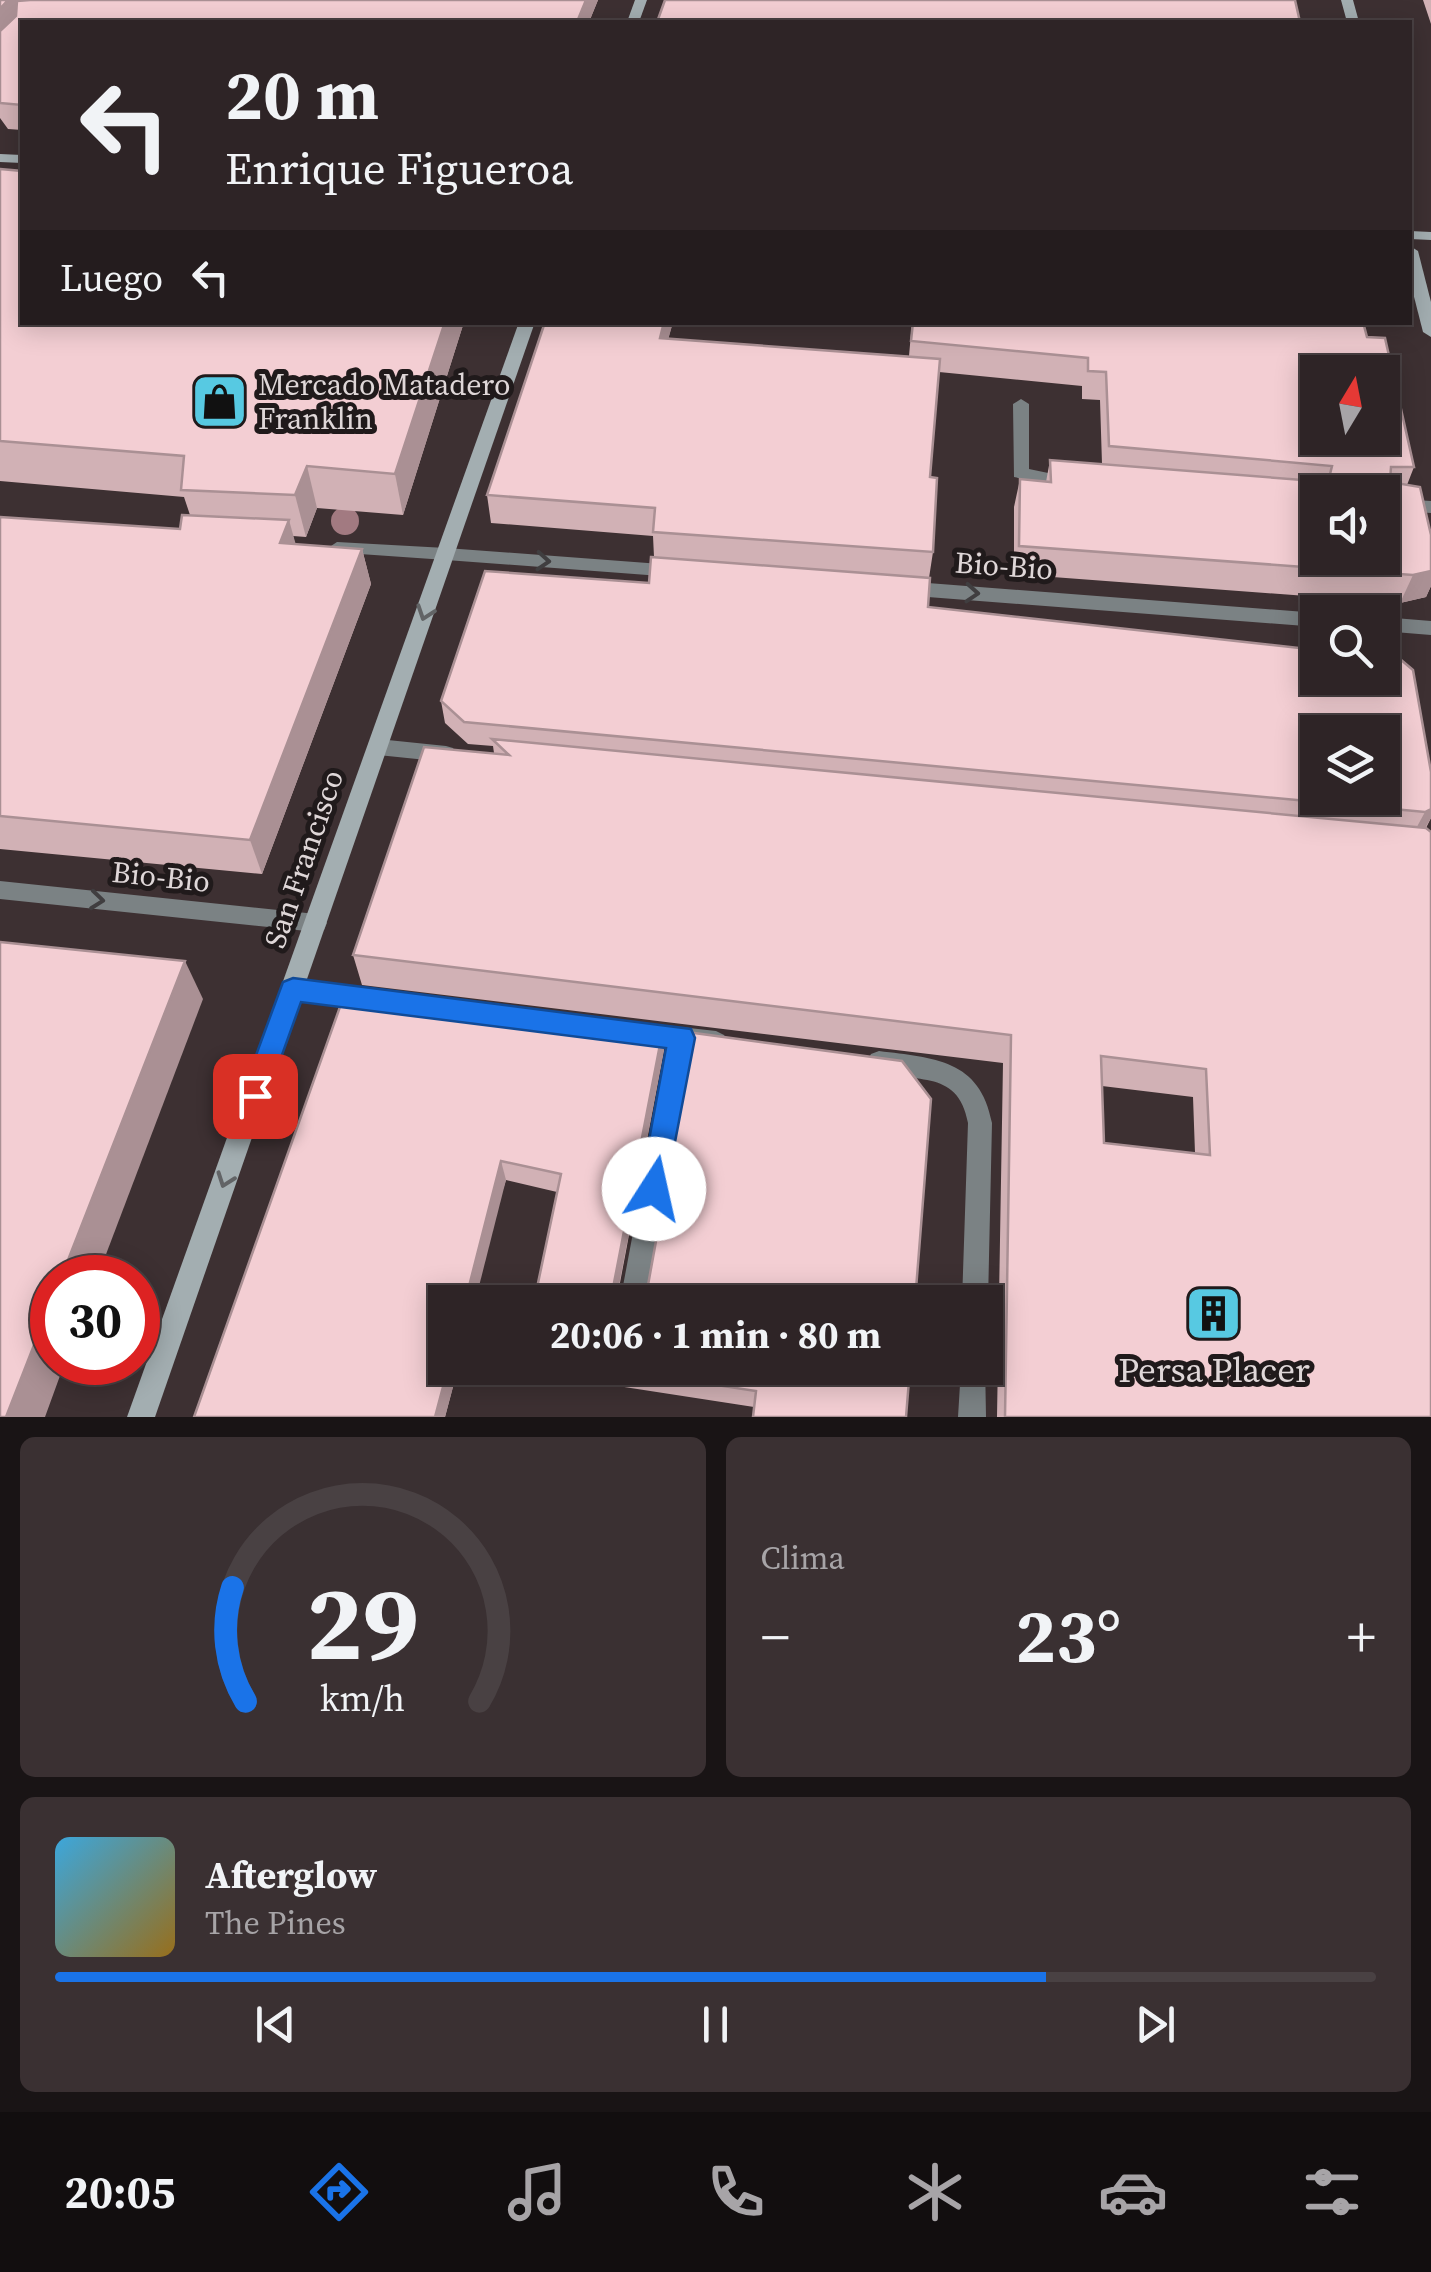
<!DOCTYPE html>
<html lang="es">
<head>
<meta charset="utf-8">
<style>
  :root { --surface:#2e2426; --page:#3a3032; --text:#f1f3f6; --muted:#a7a4a7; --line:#494143; --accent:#1a73e8 }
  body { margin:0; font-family:"Source Serif 4",serif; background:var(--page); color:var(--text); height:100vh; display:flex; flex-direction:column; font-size:38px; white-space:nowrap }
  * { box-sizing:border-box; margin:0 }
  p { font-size:32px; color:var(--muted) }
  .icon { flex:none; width:55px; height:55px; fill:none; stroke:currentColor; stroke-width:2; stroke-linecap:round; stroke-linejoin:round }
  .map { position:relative; height:1417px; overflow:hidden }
  .sheet { display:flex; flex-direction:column; gap:20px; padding:20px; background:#191415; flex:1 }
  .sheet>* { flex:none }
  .top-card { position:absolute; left:20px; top:20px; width:1392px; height:305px; border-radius:0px; box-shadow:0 5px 25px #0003,0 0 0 2px var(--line); background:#2e2426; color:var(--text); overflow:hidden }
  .needle { width:65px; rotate:10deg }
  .controls { position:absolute; left:1300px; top:355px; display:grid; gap:20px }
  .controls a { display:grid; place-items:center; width:100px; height:100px; border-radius:0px; background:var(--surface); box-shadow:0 5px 25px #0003,0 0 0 2px var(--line); font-size:50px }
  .speed { position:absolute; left:30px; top:1255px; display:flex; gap:20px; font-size:50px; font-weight:700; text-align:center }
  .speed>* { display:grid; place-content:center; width:130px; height:130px; border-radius:50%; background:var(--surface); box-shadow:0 5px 25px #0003,0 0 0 2px var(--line); line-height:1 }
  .speed .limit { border:15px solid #d22; background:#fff; color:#111 }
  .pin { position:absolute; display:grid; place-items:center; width:85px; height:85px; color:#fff; margin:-42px; border-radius:20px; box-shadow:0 5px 15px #0006 }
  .me { position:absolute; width:110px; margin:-55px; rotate:10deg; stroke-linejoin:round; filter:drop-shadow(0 0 8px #0008) }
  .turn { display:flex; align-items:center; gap:35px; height:210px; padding:0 40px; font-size:45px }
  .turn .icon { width:130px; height:130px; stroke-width:2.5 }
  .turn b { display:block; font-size:70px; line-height:85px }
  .then { display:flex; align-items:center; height:95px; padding:0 40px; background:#0003; gap:20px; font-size:38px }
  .big { font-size:75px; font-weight:700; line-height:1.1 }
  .sheet .card { flex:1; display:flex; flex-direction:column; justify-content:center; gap:15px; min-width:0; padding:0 35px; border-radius:15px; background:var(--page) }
  .sheet .dial { align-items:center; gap:0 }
  .dial svg { height:260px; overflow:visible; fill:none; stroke:var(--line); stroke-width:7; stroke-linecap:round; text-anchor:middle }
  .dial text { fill:var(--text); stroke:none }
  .song { display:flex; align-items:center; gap:30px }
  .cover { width:120px; height:120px; border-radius:15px; background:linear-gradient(135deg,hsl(200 70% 55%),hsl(40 70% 35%)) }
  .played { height:10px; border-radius:5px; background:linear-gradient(90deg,var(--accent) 75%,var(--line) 75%) }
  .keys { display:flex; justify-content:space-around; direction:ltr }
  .heat { display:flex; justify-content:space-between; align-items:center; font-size:55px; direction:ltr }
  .sheet .tiles { flex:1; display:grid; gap:20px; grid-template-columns:1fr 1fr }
  .card:last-child { grid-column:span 2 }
  .trip { position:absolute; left:428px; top:1285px; width:575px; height:100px; border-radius:0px; background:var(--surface); box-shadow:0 5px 25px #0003,0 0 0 2px var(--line); font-weight:700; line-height:100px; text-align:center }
  .menu { display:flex; height:160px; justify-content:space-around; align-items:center; background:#120e0f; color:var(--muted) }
  .menu .icon { width:70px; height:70px }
  .menu .current { color:var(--accent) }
  .menu b { font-size:45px; color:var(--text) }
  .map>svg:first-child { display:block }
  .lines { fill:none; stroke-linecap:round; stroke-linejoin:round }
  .service { fill:#7b8284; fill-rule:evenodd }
  .pedestrian { fill:#7b8284; fill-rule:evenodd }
  .minor { fill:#7b8284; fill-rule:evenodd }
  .tertiary { fill:#7b8284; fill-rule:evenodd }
  .secondary { fill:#a3aeb1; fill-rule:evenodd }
  .tree { fill:#a27a81 }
  .wall { fill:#d1b1b5; fill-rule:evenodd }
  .shaded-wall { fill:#aa9094 }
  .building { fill:#f3ced3; stroke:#aa9094; stroke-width:2.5; fill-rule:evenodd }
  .oneway { stroke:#403e40 }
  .oneway2 { stroke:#626466 }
  .route { fill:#1a73e8; stroke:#114b97; stroke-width:2.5 }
  .labels { text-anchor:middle; stroke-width:10; stroke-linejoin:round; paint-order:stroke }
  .poi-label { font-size:30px; fill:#dfd7d8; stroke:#201a1b; text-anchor:start }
  .street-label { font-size:30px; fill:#dfd7d8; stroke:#201a1b }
  .near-poi-label { font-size:35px; fill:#dfd7d8; stroke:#201a1b }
</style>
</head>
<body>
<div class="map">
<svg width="1431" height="1417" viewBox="0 0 1431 1417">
  <rect width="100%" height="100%" fill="#3d3032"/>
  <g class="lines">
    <g class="service">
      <polygon points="1021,399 1029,404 1029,469 1077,479 1080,483 1077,487 1071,489 1014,477 1013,404"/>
      <polygon points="1382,498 1431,501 1431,513 1382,510"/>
    </g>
    <polygon class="pedestrian" points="337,542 446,548 455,554 446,560 331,552 328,548"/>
    <g class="minor">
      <polygon points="446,548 674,565 683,571 674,577 446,560 437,554"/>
      <polygon points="902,581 1318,613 1318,627 902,595 893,588"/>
      <polygon points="1382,617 1431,621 1431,635 1382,631"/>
      <polygon points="378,739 446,746 453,748 456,754 453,760 446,762 378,755 371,753 368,747 371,741"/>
      <polygon points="293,980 369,989 377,992 381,999 377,1006 369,1009 293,1000 285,997 281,990 285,983"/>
      <polygon points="636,1022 716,1031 724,1035 728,1042 724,1049 716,1053 691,1049 646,1302 620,1302 668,1046 628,1039 624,1032 628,1025"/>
      <path d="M879 1051C934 1058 980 1059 992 1123L988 1302 985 1310V1302H962L968 1123C958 1066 911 1085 871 1070L867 1062 871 1054Z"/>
      <polygon points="985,1362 986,1417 958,1417 961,1368 985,1368"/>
    </g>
    <polygon class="tertiary" points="0,881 316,914 324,916 327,923 324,930 316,932 0,899"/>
    <g class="secondary">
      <polygon points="635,0 647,0 639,22 627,22"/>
      <polygon points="1341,0 1353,0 1359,22 1347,22"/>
      <polygon points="0,154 22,155 22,163 0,162"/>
      <polygon points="1410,231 1431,232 1431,240 1410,239"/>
      <polygon points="1410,246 1418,251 1431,302 1431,337 1423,332 1410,281"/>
      <polygon points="519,322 535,322 155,1417 127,1417"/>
    </g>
  </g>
  <circle class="tree" cx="345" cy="521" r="14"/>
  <g class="wall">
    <polygon points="0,0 598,0 589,22 22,22 22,130 8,129 0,118"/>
    <polygon points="1423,0 1431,0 1431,24"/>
    <polygon points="0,169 22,322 464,322 403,515 317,508 306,537 293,536 295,544 362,549 371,584 262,874 0,849 0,517 180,529 190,515 184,497 0,481"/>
    <path d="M545 322H673L668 339 909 356 912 322 1367 337 1414 467 1407 485 1431 535V586L1426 597 1400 603 1014 574V507L1020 479 1046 482 1050 460 1102 464 1100 400 1082 399V386L939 372 930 477 933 552 929 578 928 607 1431 772V818L1426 828 1431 1417H997L1003 1063 362 985 353 955 494 753 493 746 468 744 445 723 441 701 649 583 654 557 653 536 491 523 487 495ZM1102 1086 1193 1097 1195 1153 1104 1143Z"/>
    <polygon points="346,990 664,1050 619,1288 534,1302 557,1192 506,1180 445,1368 458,1368 445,1417"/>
    <polygon points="526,1368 910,1368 754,1407 527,1372"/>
  </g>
  <g class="shaded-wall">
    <polygon points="8,0 39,0 0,42 0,9"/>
    <polygon points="586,0 598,0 589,22 577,22"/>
    <polygon points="445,322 464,322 403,515 395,474"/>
    <polygon points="664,322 673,322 661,366 660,338"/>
    <polygon points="307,466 317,508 306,537 295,495"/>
    <polygon points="289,520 299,556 280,543"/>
    <polygon points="362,549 371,584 262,874 250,840"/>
    <polygon points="1431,571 1431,586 1426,597 1400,603 1413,575"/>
    <polygon points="1431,809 1431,818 1425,828 1413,834 1425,812"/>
    <polygon points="185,961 203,999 97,1278 61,1278"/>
    <polygon points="663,1029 664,1050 616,1301 614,1283"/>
    <polygon points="501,1161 506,1180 475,1302 465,1302"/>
    <polygon points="52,1299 52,1362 65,1362 45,1417 6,1417"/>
    <polygon points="448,1368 458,1368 445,1417 435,1417"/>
  </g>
  <g class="building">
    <polygon points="0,0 8,0 0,9"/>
    <polygon points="30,0 586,0 577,22 22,22 22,105 0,103 0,31 16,16 17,1"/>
    <polygon points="665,0 1295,0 1300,22 657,22"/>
    <polygon points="0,169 22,171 22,322 445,322 395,474 307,466 295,495 181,490 184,456 0,441"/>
    <polygon points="545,322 664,322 660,338 940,359 930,477 937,478 933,552 653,532 655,508 487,495"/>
    <path d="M913 322H1363L1367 337 1385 338 1414 467H1391L1390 482 1420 487 1431 535V571L1413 575 1019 546 1020 479 1051 482 1050 460 1328 482 1332 466 1109 446 1106 372 1088 371V358L911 341ZM1318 372H1382V438H1318ZM1318 492H1382V558H1318Z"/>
    <polygon points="182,515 289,520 280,543 362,549 250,840 0,816 0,517 180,529"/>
    <path d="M651 557 930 578 928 607 1318 650V678H1382V657L1400 659 1413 670 1431 772V809L1425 812 464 722 441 701 485 571 649 583ZM1318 732H1382V798H1318Z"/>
    <path d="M492 739 1426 828 1431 832V1417H1005L1011 1035 353 955 424 747 509 755ZM1101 1056 1206 1069 1210 1155 1104 1143Z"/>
    <polygon points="0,942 185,961 61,1278 52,1278 52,1299 6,1417 0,1417"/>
    <polygon points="346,990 663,1029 614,1283 618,1288 648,1285 694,1033 902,1061 931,1099 915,1302 534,1302 561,1174 501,1161 465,1302 445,1302 445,1368 448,1368 435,1417 194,1417"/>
    <polygon points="605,1368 910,1368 906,1417 753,1417 756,1391"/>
  </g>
  <defs><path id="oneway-chevron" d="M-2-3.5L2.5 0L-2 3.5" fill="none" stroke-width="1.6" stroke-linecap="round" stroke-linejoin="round" transform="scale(2.5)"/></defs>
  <g class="oneway">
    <use href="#oneway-chevron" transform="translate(543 561) rotate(4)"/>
    <use href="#oneway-chevron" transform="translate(972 593) rotate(4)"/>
    <use href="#oneway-chevron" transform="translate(97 900) rotate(6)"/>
  </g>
  <g class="oneway2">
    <use href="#oneway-chevron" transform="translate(425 613) rotate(109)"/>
    <use href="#oneway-chevron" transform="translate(225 1180) rotate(110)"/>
  </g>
  <polygon class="route" points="293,978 691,1029 695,1038 664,1199 654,1203 644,1199 640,1189 666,1048 301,1002 264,1105 255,1109 245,1105 241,1096 280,990 283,982"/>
  <defs>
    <symbol id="shop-square" viewBox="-11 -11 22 22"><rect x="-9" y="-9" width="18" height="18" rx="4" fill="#57c9e2" stroke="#201a1b"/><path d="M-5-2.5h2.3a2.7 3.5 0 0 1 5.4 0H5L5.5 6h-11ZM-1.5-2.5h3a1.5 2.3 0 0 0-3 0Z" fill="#111"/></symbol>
    <symbol id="building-square" viewBox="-11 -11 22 22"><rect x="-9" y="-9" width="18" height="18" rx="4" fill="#57c9e2" stroke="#201a1b"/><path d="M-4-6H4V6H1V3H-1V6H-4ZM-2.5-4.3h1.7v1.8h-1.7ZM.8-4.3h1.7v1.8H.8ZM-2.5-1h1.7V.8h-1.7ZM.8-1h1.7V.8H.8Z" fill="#111"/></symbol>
  </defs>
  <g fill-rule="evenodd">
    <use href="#shop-square" x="188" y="370" width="63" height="63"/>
    <use href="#building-square" x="1182" y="1282" width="63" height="63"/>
  </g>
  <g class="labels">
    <g class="poi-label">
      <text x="258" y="395">Mercado Matadero<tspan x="258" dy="34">Franklin</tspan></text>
    </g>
    <g class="street-label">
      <text transform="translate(1004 566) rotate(4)" y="10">Bio-Bio</text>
      <text transform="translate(304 859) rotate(-71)" y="10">San Francisco</text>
      <text transform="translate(161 877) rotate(6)" y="10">Bio-Bio</text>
    </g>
    <g class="near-poi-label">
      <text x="1214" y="1382">Persa Placer</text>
    </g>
  </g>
</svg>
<div class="controls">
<a><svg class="needle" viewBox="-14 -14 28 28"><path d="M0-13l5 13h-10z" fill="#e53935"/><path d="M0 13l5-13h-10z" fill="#a7a4a7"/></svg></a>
<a><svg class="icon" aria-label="sound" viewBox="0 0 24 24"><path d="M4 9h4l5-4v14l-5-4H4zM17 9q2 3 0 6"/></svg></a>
<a><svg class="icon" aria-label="search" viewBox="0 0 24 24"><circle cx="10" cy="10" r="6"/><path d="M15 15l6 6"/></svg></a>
<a><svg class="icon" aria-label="layers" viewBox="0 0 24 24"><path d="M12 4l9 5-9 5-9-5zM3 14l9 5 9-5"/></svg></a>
</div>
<div class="speed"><div class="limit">30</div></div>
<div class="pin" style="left:255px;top:1096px;background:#d93025"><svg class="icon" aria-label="arrive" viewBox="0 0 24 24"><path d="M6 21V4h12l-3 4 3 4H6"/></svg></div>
<svg class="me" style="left:654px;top:1189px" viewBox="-20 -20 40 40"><circle r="19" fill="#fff"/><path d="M0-13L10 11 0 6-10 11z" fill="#1a73e8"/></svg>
<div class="trip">20:06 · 1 min · 80 m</div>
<div class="top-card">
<div class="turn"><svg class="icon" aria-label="left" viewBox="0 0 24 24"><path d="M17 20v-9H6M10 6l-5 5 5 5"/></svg><div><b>20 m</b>Enrique Figueroa</div></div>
<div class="then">Luego<svg class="icon" aria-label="left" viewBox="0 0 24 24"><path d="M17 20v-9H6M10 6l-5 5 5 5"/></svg></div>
</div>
</div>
<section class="sheet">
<div class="tiles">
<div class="card dial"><svg viewBox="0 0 100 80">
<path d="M14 69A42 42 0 1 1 86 69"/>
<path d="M14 69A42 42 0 0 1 10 34" stroke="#1a73e8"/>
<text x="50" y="56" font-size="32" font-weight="700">29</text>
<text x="50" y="72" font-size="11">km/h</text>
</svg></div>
<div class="card"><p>Clima</p>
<div class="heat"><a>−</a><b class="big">23°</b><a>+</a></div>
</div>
<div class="card">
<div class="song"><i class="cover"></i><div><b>Afterglow</b><p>The Pines</p></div></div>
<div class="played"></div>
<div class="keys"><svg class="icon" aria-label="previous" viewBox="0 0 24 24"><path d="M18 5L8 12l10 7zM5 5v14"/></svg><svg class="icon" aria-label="pause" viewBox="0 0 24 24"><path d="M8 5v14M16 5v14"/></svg><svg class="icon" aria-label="next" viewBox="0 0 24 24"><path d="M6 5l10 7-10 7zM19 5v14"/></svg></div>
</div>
</div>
</section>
<nav class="menu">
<b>20:05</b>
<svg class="icon current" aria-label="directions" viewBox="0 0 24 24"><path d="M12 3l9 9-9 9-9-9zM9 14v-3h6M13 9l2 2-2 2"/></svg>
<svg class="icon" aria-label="music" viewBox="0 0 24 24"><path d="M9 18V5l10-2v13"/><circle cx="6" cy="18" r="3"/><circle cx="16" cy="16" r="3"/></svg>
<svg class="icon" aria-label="phone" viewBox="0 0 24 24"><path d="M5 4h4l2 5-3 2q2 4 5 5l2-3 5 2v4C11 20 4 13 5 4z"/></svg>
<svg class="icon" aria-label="climate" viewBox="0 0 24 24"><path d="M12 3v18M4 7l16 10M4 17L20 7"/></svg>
<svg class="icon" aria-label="car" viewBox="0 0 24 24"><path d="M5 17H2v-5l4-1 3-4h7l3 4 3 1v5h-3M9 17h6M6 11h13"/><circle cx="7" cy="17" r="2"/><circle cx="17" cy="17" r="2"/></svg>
<svg class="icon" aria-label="filters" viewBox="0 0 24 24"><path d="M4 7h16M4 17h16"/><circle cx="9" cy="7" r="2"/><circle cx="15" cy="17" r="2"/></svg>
</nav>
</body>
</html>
